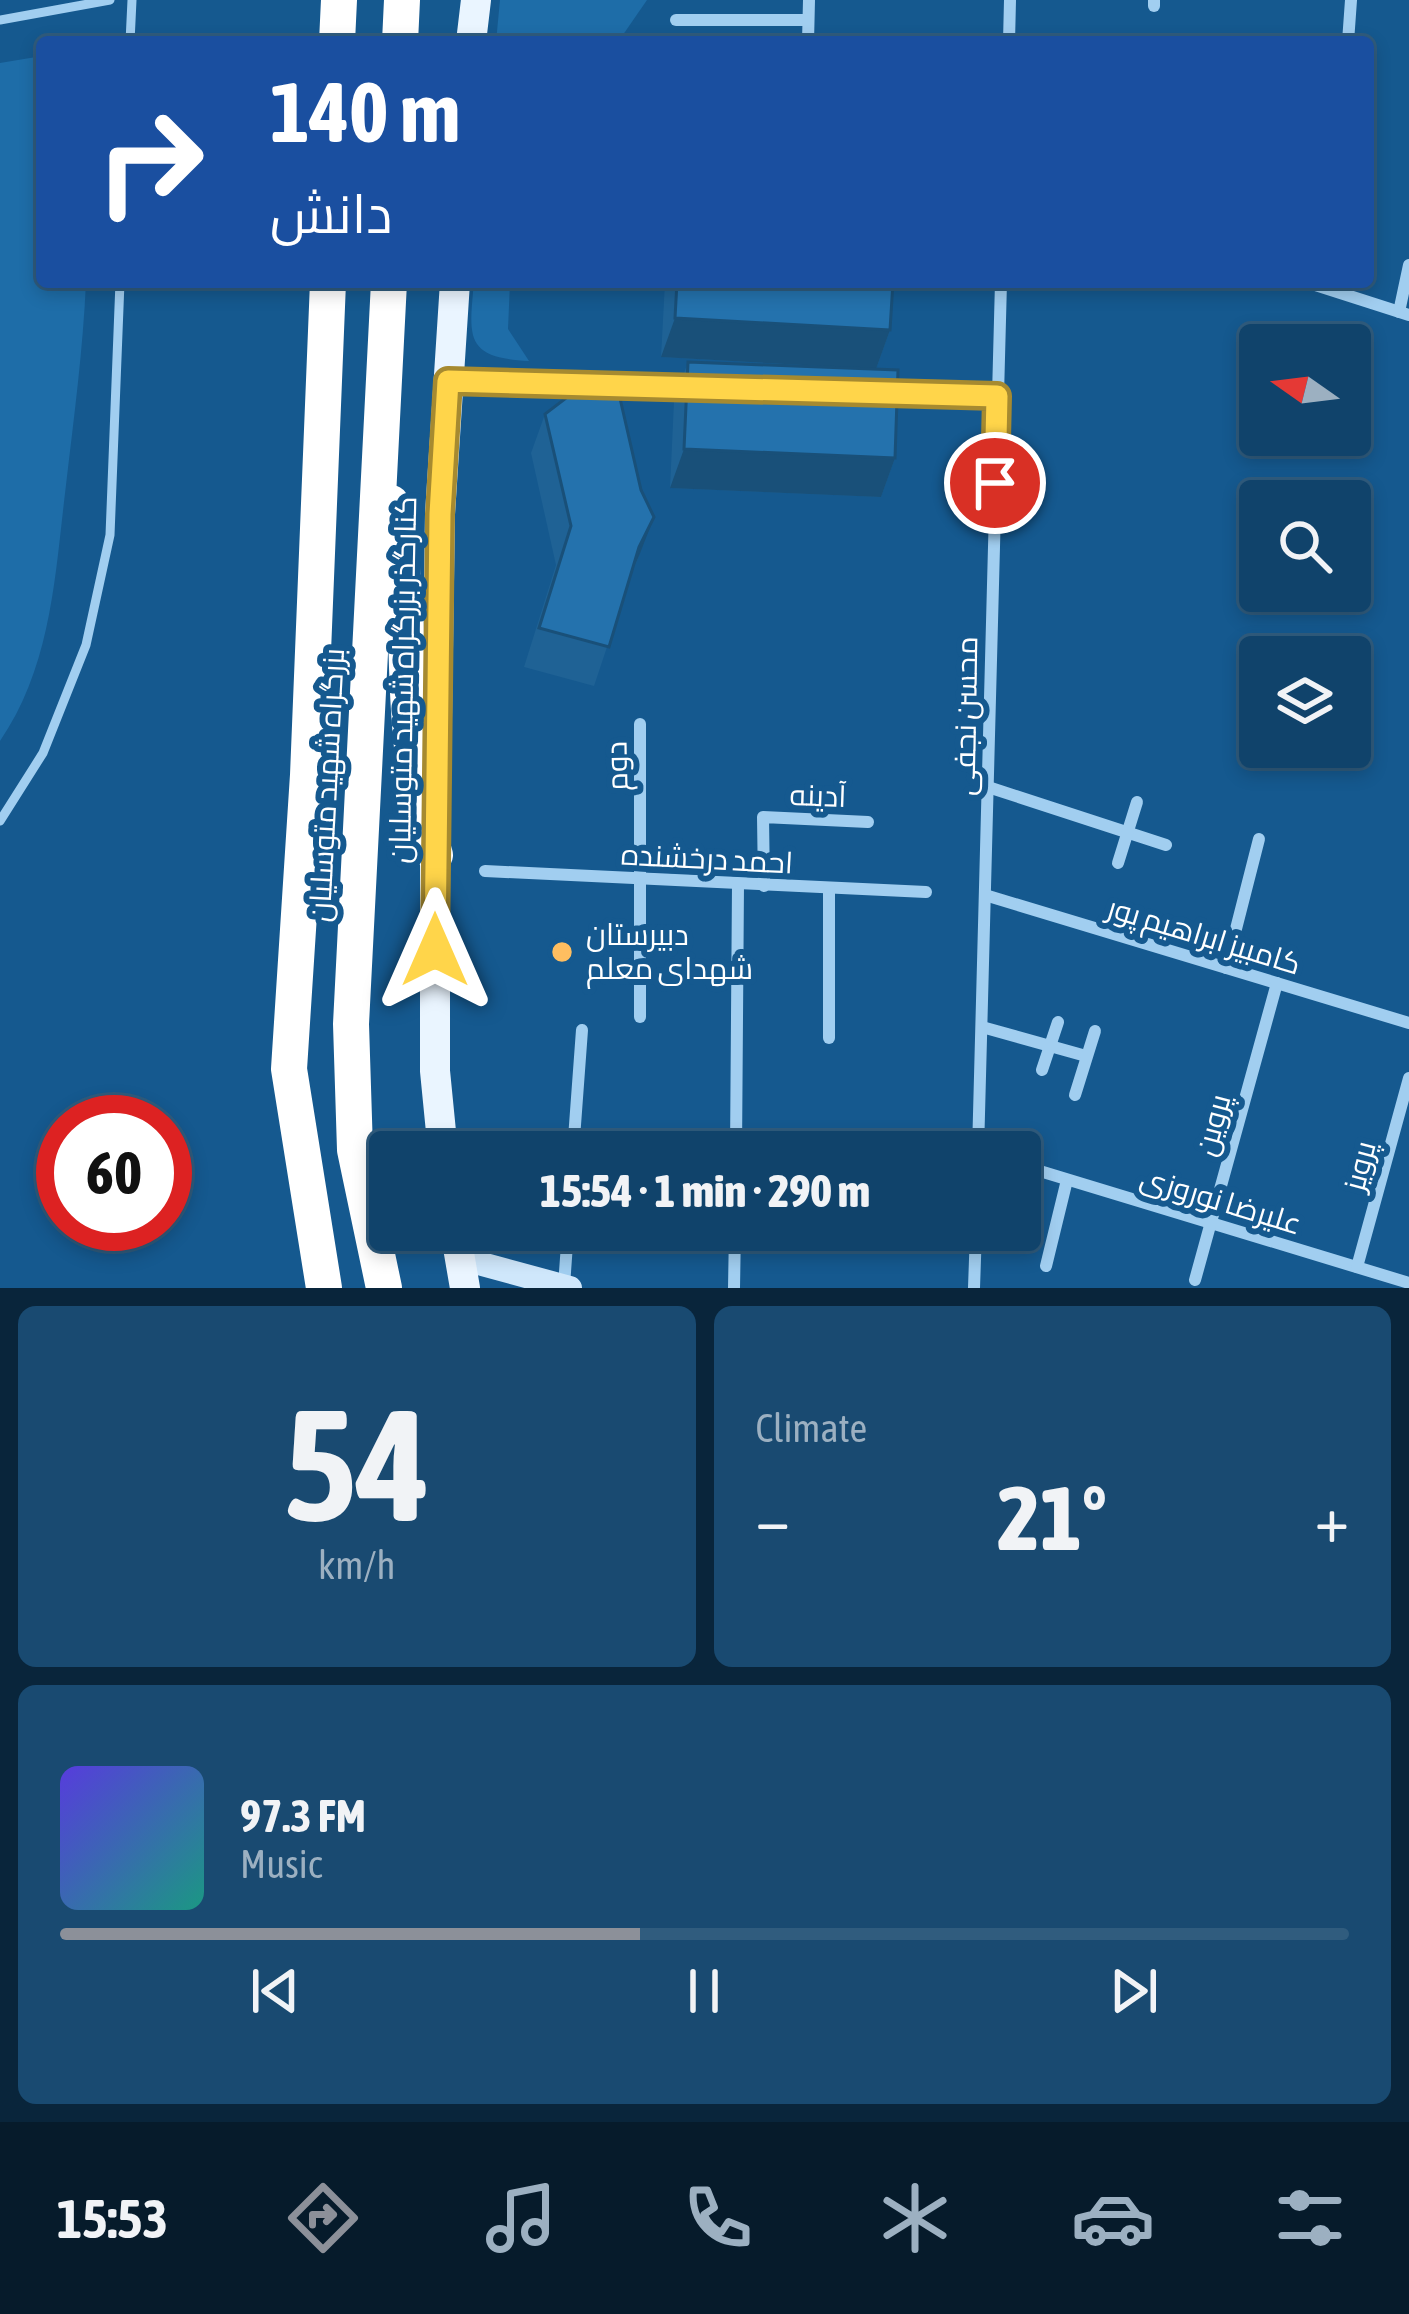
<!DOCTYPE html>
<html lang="en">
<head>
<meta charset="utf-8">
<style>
  :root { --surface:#10436b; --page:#194a71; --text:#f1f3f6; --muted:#9cb0c1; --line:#305c7e; --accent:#8c9099 }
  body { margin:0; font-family:"Asap Condensed",Cairo,sans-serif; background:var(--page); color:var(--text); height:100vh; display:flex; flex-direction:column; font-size:45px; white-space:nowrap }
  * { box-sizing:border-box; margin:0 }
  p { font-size:39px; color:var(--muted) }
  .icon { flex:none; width:66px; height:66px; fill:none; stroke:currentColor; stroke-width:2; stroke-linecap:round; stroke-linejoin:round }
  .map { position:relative; height:1288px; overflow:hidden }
  .details { display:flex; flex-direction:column; gap:18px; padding:18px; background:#09253b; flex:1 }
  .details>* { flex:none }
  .guide { position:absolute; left:36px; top:36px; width:1338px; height:252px; border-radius:12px; box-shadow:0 6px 18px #0003,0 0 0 3px var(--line); background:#1a4fa0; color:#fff; overflow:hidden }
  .needle { width:78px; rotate:284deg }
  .controls { position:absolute; left:1239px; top:324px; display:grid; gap:24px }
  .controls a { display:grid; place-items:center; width:132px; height:132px; border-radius:12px; background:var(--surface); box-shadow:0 6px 18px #0003,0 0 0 3px var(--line); font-size:60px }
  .speed { position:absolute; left:36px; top:1095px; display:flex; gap:24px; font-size:60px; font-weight:700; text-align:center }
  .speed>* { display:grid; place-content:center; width:156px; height:156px; border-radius:50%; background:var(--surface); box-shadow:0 6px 18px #0003,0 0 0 3px var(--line); line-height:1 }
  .speed .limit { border:18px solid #d22; background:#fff; color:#111 }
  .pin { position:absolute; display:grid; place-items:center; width:102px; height:102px; color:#fff; margin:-51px; border:6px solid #fff; border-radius:50%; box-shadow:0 3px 12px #0007 }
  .me { position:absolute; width:132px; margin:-66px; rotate:0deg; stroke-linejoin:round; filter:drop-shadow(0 0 9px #0008) }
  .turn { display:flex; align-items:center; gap:42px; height:252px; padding:0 36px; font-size:54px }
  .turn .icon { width:156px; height:156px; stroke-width:2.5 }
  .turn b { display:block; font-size:84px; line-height:102px }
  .big { font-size:90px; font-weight:800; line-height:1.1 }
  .details .tile { flex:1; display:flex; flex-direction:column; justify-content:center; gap:18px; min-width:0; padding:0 42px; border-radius:18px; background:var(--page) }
  .details .dial { align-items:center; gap:0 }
  .dial b { font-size:156px; line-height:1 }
  .song { display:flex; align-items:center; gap:36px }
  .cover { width:144px; height:144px; border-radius:18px; background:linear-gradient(135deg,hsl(250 70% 55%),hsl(170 70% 35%)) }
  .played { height:12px; border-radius:6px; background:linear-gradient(90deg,var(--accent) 45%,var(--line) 45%) }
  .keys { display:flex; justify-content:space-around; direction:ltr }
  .heat { display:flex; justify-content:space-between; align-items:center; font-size:66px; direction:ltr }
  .details .tiles { flex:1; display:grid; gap:18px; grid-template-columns:1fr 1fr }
  .tile:last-child { grid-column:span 2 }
  .trip { position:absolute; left:369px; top:1131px; width:672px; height:120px; border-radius:12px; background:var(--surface); box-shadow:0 6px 18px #0003,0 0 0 3px var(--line); font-weight:800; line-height:120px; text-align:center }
  .menu { display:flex; height:192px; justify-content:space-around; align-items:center; background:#061b2b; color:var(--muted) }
  .menu .icon { width:84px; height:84px }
  .menu .selected { color:var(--accent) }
  .menu b { font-size:54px; color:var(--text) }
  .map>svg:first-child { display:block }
  .green { fill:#1e6da8 }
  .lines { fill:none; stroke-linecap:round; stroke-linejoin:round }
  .lane { stroke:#a1cef0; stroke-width:9 }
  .street { stroke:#a1cef0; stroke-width:12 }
  .secondary { stroke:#cfe7fb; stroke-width:24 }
  .primary { stroke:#eaf5ff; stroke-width:30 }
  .highway { stroke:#fff; stroke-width:36 }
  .wall { fill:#1f6295 }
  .shaded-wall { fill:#195079 }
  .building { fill:#2472ad; stroke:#195079; stroke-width:3 }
  .route-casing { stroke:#a68a30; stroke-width:30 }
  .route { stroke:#ffd54a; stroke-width:21 }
  .poi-dot { fill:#ffbe60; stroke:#15598f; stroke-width:4.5 }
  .labels { text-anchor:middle; stroke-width:12; stroke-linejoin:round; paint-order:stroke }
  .street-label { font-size:30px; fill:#fff; stroke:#15598f }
  .poi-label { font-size:30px; fill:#fff; stroke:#15598f; text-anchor:start }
</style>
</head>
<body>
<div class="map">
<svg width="1409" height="1288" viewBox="0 0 1409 1288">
  <rect width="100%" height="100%" fill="#15598f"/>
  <g class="green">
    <polygon points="500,0 647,0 618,42 496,42"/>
    <path d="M42 56V282H86C83 350 74 417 66 485 55 574 52 665 0 741V63Z"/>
    <path d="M474 282H510L508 329 529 361C464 358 469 337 474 282Z"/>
  </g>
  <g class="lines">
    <g class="lane">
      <polyline points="0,20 110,0"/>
      <polyline points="130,42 132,0"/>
      <polyline points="0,821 43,753 86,645 110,535 120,282"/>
    </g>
    <g class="street">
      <polyline points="1154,6 1154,0"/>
      <polyline points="676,20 808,20"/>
      <polyline points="808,42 809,0"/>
      <polyline points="1009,42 1010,0"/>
      <polyline points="1348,42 1351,0"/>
      <polyline points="1306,282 1409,315"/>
      <polyline points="1399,312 1409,265"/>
      <polyline points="450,381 693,388"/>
      <polyline points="881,393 997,396"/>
      <polyline points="988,787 1166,845"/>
      <polyline points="1118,863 1137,802"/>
      <polyline points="485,871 926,892"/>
      <polyline points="764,886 763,817 868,822"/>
      <polyline points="985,895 1409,1023"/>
      <polyline points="1226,968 1259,839"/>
      <polyline points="640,1017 640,724"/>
      <polyline points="982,1027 1086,1056"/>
      <polyline points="829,1038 829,888"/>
      <polyline points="1042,1070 1058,1022"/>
      <polyline points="1075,1095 1095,1031"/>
      <polyline points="573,1152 582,1030"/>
      <polyline points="736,1152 738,884"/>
      <polyline points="978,1152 1001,282"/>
      <polyline points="1020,1165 1409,1283"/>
      <polyline points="1046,1266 1067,1180"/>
      <polyline points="1357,1267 1409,1078"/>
      <polyline points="1195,1280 1277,983"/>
      <polyline points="564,1286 568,1230"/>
      <polyline points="734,1288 735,1230"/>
      <polyline points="974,1288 976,1230"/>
    </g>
    <polyline class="secondary" points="460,1258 570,1288"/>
    <g class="primary">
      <polyline points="471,42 476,0"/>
      <polyline points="443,1152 435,1071 435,855 440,514 455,282"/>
      <polyline points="455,1230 465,1288"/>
    </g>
    <g class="highway">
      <polyline points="337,42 339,0"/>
      <polyline points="400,42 402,0"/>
      <path d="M391 503C411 581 403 658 411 736 414 778 423 816 435 855"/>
      <polyline points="324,1288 289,1069 308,775 328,282"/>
      <polyline points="384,1288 355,1150 351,1024 389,282"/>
    </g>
  </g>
  <g class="wall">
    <polygon points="665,282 893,282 890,330 876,369 661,357"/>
    <polygon points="688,362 895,458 881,497 670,488 674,401"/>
    <polygon points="545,414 639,556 632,572 594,686 524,667 556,565 531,453"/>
  </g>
  <g class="shaded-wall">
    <polygon points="675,318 890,330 876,369 661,357"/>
    <polygon points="684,449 895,458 881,497 670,488"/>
    <polygon points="654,517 639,556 625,586 639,547"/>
  </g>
  <g class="building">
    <polygon points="677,282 893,282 890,330 675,318"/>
    <polygon points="688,362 898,370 895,458 684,449"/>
    <polygon points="619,394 641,490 654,517 639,547 609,647 539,628 571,526 545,414 570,395"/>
  </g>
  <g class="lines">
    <defs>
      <polyline id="route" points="435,950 440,514 448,381 997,396 995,483"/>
    </defs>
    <use href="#route" class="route-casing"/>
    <use href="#route" class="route"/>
  </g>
  <circle class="poi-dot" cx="562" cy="952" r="12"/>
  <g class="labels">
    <g class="street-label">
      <text transform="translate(403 680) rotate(-89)" y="10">کنارگذر بزرگراه شهید متوسلیان</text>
      <text transform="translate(966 716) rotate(-89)" y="10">محسن نجفی</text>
      <text transform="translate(617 766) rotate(-91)" y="10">دوم</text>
      <text transform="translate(327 785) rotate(-87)" y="10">بزرگراه شهید متوسلیان</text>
      <text transform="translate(818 796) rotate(2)" y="10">آدینه</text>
      <text transform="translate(707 859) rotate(3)" y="10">احمد درخشنده</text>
      <text transform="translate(1204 936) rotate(17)" y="10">کامبیز ابراهیم پور</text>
      <text transform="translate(1213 1125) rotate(-75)" y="10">پروین</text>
      <text transform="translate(1360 1166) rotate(-75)" y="10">پرویز</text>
      <text transform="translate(1221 1201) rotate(17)" y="10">علیرضا نوروزی</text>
    </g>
    <g class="poi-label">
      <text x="586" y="945">دبیرستان<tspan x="586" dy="34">شهدای معلم</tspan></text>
    </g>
  </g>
</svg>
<div class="controls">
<a><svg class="needle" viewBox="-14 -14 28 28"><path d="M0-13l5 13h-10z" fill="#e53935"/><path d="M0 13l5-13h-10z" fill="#9cb0c1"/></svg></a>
<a><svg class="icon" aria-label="search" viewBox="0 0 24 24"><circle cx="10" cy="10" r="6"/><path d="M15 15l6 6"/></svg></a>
<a><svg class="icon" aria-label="layers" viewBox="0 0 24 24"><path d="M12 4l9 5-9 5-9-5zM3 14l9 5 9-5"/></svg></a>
</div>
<div class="speed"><div class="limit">60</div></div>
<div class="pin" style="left:995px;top:483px;background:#d93025"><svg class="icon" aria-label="arrive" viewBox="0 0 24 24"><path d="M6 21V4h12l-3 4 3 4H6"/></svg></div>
<svg class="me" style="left:435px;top:950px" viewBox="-20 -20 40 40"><path d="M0-17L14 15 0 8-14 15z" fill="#ffd54a" stroke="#fff" stroke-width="4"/></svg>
<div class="trip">15:54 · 1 min · 290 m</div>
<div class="guide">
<div class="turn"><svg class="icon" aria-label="right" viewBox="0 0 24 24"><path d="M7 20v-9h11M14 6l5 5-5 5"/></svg><div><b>140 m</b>دانش</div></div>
</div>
</div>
<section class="details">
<div class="tiles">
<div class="tile dial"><b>54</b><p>km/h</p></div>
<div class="tile"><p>Climate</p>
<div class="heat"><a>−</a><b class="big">21°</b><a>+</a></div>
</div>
<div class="tile">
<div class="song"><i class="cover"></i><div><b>97.3 FM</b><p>Music</p></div></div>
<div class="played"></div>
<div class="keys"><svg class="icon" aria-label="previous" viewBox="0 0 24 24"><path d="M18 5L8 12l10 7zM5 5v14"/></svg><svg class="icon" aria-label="pause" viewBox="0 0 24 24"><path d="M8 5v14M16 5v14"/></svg><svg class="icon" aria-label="next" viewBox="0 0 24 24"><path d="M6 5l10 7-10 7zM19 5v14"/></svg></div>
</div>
</div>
</section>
<nav class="menu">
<b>15:53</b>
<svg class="icon selected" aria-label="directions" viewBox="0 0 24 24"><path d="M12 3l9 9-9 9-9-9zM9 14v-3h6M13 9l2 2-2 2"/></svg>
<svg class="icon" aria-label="music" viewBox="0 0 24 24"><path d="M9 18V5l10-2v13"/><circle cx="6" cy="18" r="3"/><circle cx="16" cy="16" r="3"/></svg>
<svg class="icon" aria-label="phone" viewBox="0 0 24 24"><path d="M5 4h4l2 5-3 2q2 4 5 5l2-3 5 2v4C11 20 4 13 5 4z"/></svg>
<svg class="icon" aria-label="climate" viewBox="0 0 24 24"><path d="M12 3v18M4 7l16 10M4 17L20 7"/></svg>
<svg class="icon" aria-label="car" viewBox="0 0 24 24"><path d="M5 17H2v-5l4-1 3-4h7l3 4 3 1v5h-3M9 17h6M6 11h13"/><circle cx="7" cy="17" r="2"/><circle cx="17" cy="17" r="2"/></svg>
<svg class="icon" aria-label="filters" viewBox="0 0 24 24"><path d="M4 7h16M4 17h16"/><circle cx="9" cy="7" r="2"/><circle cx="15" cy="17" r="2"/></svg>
</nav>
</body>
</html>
